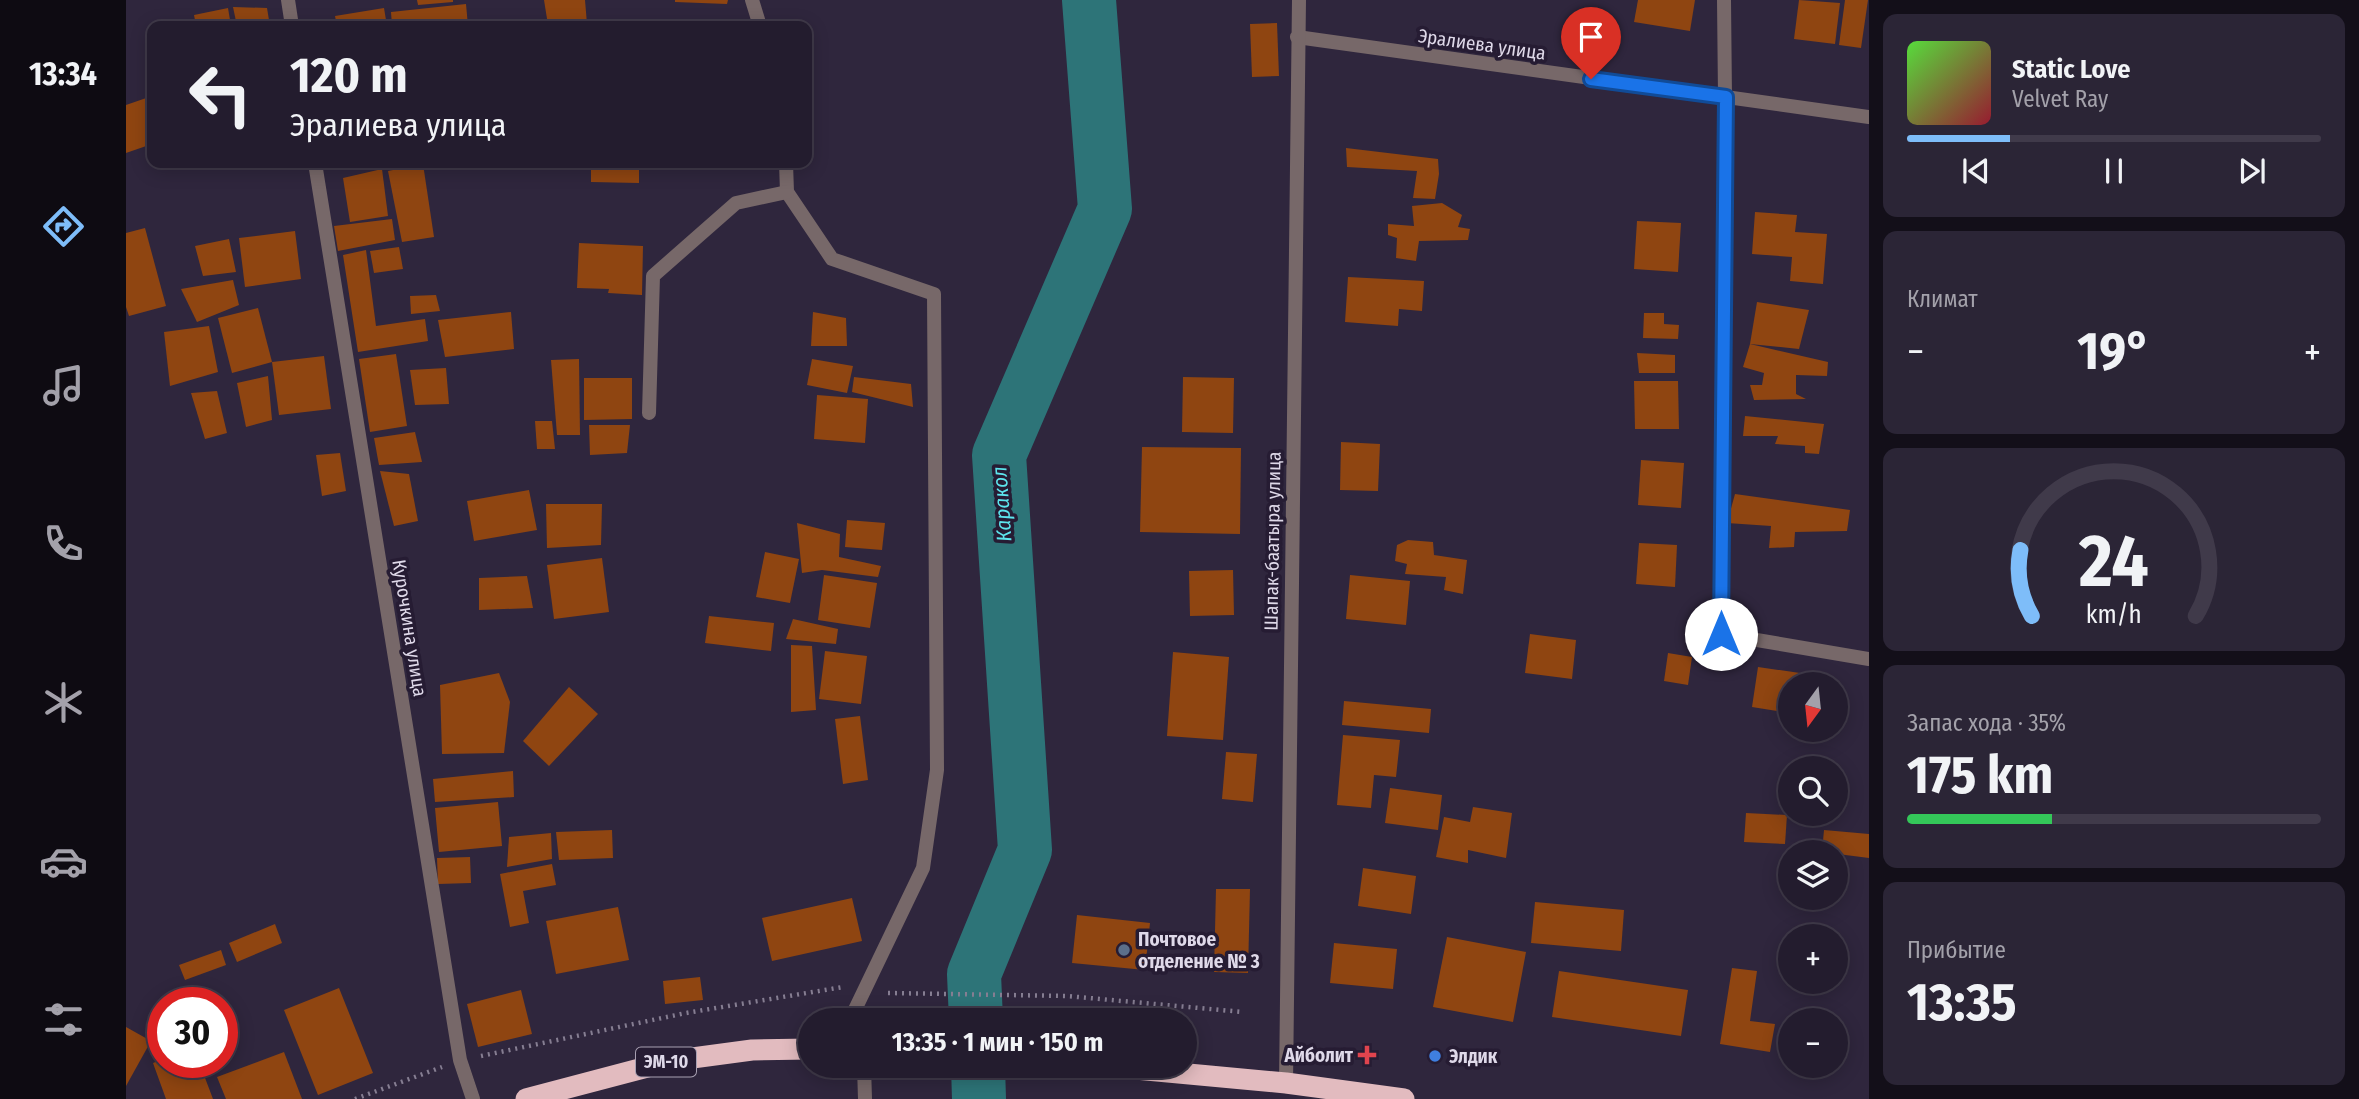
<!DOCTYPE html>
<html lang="ru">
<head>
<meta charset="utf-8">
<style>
  :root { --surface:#231c2e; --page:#2b2536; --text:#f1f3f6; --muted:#a3a1aa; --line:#403a4a; --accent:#7ebdf9 }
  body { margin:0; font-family:"Fira Sans Condensed",sans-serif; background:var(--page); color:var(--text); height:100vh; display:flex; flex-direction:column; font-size:26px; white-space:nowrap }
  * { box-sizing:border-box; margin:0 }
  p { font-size:23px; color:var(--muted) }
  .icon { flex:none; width:38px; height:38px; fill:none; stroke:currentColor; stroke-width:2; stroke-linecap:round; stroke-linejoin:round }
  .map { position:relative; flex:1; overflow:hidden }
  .side { display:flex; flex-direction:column; gap:14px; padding:14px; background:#130f19; width:490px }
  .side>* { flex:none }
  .top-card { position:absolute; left:21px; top:21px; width:665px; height:147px; border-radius:14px; box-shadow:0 4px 18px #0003,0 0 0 2px var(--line); background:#231c2e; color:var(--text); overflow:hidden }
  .needle { width:46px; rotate:195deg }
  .fabs { position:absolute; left:1652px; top:672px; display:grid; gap:14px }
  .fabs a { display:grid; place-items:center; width:70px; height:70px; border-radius:50%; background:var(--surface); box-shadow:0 4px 18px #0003,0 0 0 2px var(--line); font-size:35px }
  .speed { position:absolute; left:21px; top:987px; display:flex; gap:14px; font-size:35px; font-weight:700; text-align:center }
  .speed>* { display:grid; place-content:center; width:91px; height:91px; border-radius:50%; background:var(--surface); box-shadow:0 4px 18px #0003,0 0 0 2px var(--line); line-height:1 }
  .speed .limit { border:10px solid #d22; background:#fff; color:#111 }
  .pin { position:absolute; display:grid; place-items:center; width:60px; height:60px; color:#fff; margin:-72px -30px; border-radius:50% 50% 50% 0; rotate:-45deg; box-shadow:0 0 7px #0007 }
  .pin .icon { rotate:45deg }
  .me { position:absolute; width:77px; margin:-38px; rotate:0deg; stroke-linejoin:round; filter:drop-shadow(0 0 5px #0008) }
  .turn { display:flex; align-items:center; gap:24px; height:147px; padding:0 28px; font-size:32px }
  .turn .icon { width:91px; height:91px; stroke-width:2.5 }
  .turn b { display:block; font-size:49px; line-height:60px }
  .big { font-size:52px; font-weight:700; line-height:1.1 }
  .side .tile { flex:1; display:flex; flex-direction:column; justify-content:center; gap:10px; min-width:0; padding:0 24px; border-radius:14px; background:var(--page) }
  .side .dial { align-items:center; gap:0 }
  .dial svg { height:182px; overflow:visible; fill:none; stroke:var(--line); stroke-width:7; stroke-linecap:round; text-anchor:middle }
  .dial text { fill:var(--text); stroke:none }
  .song { display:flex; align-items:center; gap:21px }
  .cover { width:84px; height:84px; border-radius:10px; background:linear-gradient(135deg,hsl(110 70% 55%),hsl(350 70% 35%)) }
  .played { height:7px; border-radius:4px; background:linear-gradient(90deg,var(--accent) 25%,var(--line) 25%) }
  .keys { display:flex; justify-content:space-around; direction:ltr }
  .heat { display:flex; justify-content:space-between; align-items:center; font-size:38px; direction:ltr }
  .charge { height:10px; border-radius:5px; background:linear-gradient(90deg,#34c759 35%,var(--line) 0) }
  .trip { position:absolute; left:672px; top:1008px; width:399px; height:70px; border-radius:35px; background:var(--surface); box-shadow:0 4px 18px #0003,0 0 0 2px var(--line); font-weight:700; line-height:70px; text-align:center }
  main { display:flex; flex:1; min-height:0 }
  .dock { display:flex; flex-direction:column; width:126px; justify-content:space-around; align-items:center; background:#0e0b12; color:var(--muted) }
  .dock .icon { width:49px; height:49px }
  .dock .selected { color:var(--accent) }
  .dock b { font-size:32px; color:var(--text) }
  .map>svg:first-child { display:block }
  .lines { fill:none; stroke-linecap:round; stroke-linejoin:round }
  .river { stroke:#2d7478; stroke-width:54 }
  .building { fill:#8f4511 }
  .path { stroke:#867e92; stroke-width:4.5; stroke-dasharray:2 5; stroke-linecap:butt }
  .lane { stroke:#776869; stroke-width:14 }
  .street { stroke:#776869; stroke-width:14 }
  .highway { stroke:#e2bbbf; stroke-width:21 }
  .route-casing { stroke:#114b97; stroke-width:18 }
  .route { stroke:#1a73e8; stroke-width:12 }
  .service-dot { fill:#5c6f8a; stroke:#261c33; stroke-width:2.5 }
  .health-dot { fill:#e0444e; stroke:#261c33; stroke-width:2.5 }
  .shop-dot { fill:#3f7fe0; stroke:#261c33; stroke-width:2.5 }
  .labels { text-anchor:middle; stroke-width:7; stroke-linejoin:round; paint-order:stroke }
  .shield { fill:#261c33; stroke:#a8a0b2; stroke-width:2 }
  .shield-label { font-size:18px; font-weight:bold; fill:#dfd9e9 }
  .street-label { font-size:19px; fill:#dfd9e9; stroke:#261c33 }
  .poi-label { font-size:19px; font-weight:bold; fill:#dfd9e9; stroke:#261c33; text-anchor:start }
  .water-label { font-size:21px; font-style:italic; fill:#5de5ed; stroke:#261c33 }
</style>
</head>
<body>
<main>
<nav class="dock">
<b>13:34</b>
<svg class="icon selected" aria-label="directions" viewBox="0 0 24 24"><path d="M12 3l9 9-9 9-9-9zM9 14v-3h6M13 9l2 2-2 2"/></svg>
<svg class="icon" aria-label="music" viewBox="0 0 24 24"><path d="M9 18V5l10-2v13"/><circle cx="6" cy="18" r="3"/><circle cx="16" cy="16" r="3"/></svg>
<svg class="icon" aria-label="phone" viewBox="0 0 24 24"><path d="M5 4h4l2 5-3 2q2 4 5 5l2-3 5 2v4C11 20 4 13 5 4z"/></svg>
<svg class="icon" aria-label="climate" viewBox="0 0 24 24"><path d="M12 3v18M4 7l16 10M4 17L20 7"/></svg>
<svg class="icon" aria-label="car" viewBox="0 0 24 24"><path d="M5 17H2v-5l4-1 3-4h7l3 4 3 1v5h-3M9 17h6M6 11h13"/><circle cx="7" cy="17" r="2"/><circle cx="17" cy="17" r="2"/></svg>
<svg class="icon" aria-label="filters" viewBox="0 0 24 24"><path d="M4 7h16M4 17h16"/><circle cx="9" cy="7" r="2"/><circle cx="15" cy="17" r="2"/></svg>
</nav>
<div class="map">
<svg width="1743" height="1099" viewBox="0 0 1743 1099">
  <rect width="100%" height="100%" fill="#2f263d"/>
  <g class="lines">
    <g class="river">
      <polyline points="850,1020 848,974 899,850 873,455 979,209 963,0"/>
      <polyline points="852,1066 853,1099"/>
    </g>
  </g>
  <g class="building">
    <polygon points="291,0 327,0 327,2 292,5"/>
    <polygon points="418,0 459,0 461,24 422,25"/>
    <polygon points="549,0 602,0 601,4 549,2"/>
    <polygon points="1512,0 1569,0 1564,31 1508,22"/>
    <polygon points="1673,0 1714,3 1709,44 1668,39"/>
    <polygon points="1719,0 1742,0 1735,48 1713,45"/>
    <polygon points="340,4 342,26 266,26 265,12"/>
    <polygon points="107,7 141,8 144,26 111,26"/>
    <polygon points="102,8 105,26 70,26 68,15"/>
    <polygon points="258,8 261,26 211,26 209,16"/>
    <polygon points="1151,23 1153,76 1126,77 1124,24"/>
    <polygon points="26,96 26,144 0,153 0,105"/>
    <polygon points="1220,148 1312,159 1313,174 1309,199 1287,198 1291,171 1221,167"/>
    <polygon points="465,163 513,163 513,183 465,182"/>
    <polygon points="297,164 308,237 276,242 262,171"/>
    <polygon points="256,169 262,216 224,222 217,178"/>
    <polygon points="1316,203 1336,215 1332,227 1344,229 1342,240 1293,241 1290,261 1270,258 1271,238 1262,235 1262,224 1288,226 1286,206"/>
    <polygon points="1629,212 1671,215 1669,232 1701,234 1697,284 1664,281 1666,257 1626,254"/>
    <polygon points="266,219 269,240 212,251 208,226"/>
    <polygon points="1511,221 1555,223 1552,272 1508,269"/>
    <polygon points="19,228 40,306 3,316 0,307 0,233"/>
    <polygon points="169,231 175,279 119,287 113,238"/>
    <polygon points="103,239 110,272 77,276 69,246"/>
    <polygon points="453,243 517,246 516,295 482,293 483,289 451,288"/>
    <polygon points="273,247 277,269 248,273 244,251"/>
    <polygon points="240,250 250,326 299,319 302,341 232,352 217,255"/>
    <polygon points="1222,277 1298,281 1296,311 1273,309 1272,326 1219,322"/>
    <polygon points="107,280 113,305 71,322 55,289"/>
    <polygon points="310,295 314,311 285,314 284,296"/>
    <polygon points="1631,302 1683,310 1673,349 1624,344"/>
    <polygon points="132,308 146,362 106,373 92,318"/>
    <polygon points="385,312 388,349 319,357 312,320"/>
    <polygon points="687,312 720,318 721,346 685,346"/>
    <polygon points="1518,313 1538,313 1538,324 1553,325 1552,339 1517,338"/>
    <polygon points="83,326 92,372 44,386 38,332"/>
    <polygon points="1624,344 1702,362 1701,376 1670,375 1670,394 1680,399 1628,400 1624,385 1636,385 1638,373 1617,367"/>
    <polygon points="1511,353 1549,355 1549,373 1513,373"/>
    <polygon points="270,354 281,426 244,432 233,359"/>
    <polygon points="198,356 205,409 153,415 146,362"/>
    <polygon points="453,359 454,435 431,435 425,360"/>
    <polygon points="686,359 727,366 721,393 681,385"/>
    <polygon points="320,368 323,404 289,405 284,370"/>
    <polygon points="142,376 146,420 120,427 111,383"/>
    <polygon points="728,377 785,384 787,407 726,392"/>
    <polygon points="1057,377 1108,378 1107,433 1056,432"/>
    <polygon points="458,378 506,378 506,419 458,420"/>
    <polygon points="1508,381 1552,381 1553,429 1509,429"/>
    <polygon points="91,391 101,433 79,439 65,393"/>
    <polygon points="691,395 742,399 739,443 688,439"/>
    <polygon points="1619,416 1698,424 1693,454 1679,453 1679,446 1649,444 1652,436 1617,436"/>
    <polygon points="409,421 426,421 429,449 411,449"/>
    <polygon points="463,425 504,425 501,453 464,455"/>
    <polygon points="289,432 296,462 253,465 248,438"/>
    <polygon points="1215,442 1254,444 1252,491 1214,490"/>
    <polygon points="1016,447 1115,448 1114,534 1014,532"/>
    <polygon points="214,453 220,491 196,496 190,455"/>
    <polygon points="1515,460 1558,463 1555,508 1512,505"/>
    <polygon points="254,471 283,474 292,521 268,526"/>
    <polygon points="403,490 411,530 348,541 341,501"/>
    <polygon points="1609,494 1724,510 1721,531 1669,532 1668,547 1643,548 1645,526 1601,523"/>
    <polygon points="420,504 476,504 475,545 421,548"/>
    <polygon points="721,520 759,523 756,550 719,547"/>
    <polygon points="671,523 714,534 713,557 755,566 752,577 696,570 676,573"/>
    <polygon points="1282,540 1307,542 1308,555 1341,560 1337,594 1318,590 1320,577 1279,574 1281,564 1269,561 1271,545"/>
    <polygon points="1513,543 1551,545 1549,587 1510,584"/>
    <polygon points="639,552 673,559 664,603 630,597"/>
    <polygon points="476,558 483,612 428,619 421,565"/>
    <polygon points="1107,570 1108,615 1064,616 1063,571"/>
    <polygon points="698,575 751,583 744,628 692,620"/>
    <polygon points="1224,575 1284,581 1280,625 1220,619"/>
    <polygon points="401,576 407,608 353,610 353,578"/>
    <polygon points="583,616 648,623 645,651 579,643"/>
    <polygon points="667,619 712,629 710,644 660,639"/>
    <polygon points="1404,634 1450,640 1446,679 1399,673"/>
    <polygon points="665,645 686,646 690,710 665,712"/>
    <polygon points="699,651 741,656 735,704 693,699"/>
    <polygon points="1047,652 1103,657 1097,740 1041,736"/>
    <polygon points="1542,653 1566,657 1562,685 1538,681"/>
    <polygon points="1632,667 1674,673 1673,684 1664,684 1664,713 1626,707"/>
    <polygon points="373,673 384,702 378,753 316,754 314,685"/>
    <polygon points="443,687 472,714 423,766 397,741"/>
    <polygon points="1218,701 1305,709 1303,733 1216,725"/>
    <polygon points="734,716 742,780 717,784 709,719"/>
    <polygon points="1217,735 1274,740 1270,777 1248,775 1245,808 1211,805"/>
    <polygon points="1100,752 1131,754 1127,802 1096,799"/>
    <polygon points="387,771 388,797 309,802 307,779"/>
    <polygon points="1264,788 1316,795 1312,830 1259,823"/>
    <polygon points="372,802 376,846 313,852 309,808"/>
    <polygon points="1347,807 1386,813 1380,858 1342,850 1342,863 1310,857 1318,817 1344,822"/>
    <polygon points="1620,813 1661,815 1659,844 1618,842"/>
    <polygon points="486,830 487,858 433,860 430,832"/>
    <polygon points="1698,830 1743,834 1743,858 1696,852"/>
    <polygon points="425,833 426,859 381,867 383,837"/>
    <polygon points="344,857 345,883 312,884 311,858"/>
    <polygon points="426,864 430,885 397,891 403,923 384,927 374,874"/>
    <polygon points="1237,868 1290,876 1285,914 1232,906"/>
    <polygon points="1090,889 1124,889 1122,973 1088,972"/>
    <polygon points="726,898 736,941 646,961 636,918"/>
    <polygon points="1409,902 1498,910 1495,951 1405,943"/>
    <polygon points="492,907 503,960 430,974 420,921"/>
    <polygon points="951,915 1024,923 1019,970 946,963"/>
    <polygon points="149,924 156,943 111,962 103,943"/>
    <polygon points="1321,937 1400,952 1387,1022 1307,1007"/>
    <polygon points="1208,943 1271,949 1267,989 1204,983"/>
    <polygon points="95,950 100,965 59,980 53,965"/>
    <polygon points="1606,968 1631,971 1624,1021 1649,1024 1644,1052 1594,1044"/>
    <polygon points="1433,971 1562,990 1555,1036 1426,1017"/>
    <polygon points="574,977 577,1000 539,1004 537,981"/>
    <polygon points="213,988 247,1073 192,1095 158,1010"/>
    <polygon points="395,990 406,1034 352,1047 341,1004"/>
    <polygon points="0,1027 25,1041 0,1086"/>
    <polygon points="158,1052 176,1099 100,1099 91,1077"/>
    <polygon points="37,1059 37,1062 73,1062 87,1099 40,1099 27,1063"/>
  </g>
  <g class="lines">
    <g class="path">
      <polyline points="762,993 941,996 1117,1012"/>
      <polyline points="355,1056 560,1013 717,987"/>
      <polyline points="229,1099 316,1067"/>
    </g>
    <g class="lane">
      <polyline points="626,0 634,26"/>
      <polyline points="660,163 661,192 706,259 808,294 811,770 797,868 724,1020"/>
      <polyline points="523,413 527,276 610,203 661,192"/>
    </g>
    <g class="street">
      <polyline points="162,0 166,26"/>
      <polyline points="1598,0 1599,97 1595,634 1743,659"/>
      <polyline points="1171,37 1743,117"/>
      <polyline points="189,163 334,1060 347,1099"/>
      <polyline points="738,1066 739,1099"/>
      <polyline points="1160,1083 1173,0"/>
    </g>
    <g class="highway">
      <polyline points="977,1066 1160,1083 1278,1099"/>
      <polyline points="400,1099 544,1061 626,1050 684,1049"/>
    </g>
  </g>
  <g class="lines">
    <defs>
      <polyline id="route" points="1465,79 1600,97 1595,634"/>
    </defs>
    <use href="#route" class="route-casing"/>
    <use href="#route" class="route"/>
  </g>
  <circle class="service-dot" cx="998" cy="950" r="7"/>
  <path class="health-dot" d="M1237.5 1044.5h7v7h7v7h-7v7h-7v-7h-7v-7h7z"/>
  <circle class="shop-dot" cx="1309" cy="1056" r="7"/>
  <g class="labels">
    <rect class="shield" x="510" y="1047.5" width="60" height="29" rx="5"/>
    <g class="shield-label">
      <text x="540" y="1068">ЭМ-10</text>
    </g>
    <g class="street-label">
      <text transform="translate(1356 44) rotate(8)" y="7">Эралиева улица</text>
      <text transform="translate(1146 541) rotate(-89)" y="7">Шапак-баатыра улица</text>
      <text transform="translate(284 628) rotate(81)" y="7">Курочкина улица</text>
    </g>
    <g class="poi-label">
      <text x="1012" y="946">Почтовое<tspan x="1012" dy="22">отделение № 3</tspan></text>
      <text x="1227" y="1062" text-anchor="end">Айболит</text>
      <text x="1323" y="1063">Элдик</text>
    </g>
    <g class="water-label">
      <text transform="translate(876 504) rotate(-94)" y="7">Каракол</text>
    </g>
  </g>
</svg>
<div class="fabs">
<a><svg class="needle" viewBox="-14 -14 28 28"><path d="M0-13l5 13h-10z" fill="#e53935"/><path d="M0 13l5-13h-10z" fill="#a3a1aa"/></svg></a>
<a><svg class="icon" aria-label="search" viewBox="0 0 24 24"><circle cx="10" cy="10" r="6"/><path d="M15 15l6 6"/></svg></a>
<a><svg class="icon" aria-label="layers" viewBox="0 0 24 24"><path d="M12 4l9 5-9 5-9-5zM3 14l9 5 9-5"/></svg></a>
<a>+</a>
<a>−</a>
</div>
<div class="speed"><div class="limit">30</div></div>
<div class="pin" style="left:1465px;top:79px;background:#d93025"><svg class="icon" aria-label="arrive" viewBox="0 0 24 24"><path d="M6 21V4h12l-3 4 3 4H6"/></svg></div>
<svg class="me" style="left:1595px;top:634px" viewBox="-20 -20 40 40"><circle r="19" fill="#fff"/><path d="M0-13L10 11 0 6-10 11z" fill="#1a73e8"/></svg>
<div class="trip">13:35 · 1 мин · 150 m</div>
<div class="top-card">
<div class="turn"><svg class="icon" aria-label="left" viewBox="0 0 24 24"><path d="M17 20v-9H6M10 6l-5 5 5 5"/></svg><div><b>120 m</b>Эралиева улица</div></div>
</div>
</div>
<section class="side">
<div class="tile">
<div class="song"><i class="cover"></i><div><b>Static Love</b><p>Velvet Ray</p></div></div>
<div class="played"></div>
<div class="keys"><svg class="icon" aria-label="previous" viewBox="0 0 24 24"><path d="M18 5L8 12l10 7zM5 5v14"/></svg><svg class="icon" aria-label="pause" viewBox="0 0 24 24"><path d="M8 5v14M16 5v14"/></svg><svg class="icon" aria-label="next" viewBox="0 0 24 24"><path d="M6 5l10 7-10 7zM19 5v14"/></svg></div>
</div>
<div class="tile"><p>Климат</p>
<div class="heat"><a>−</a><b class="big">19°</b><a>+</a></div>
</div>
<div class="tile dial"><svg viewBox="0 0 100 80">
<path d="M14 69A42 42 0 1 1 86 69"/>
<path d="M14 69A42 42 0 0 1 9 40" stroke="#7ebdf9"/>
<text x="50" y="56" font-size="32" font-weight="700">24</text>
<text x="50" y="72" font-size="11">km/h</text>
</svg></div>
<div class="tile"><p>Запас хода · 35%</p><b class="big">175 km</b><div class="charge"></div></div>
<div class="tile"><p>Прибытие</p><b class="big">13:35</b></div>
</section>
</main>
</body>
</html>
